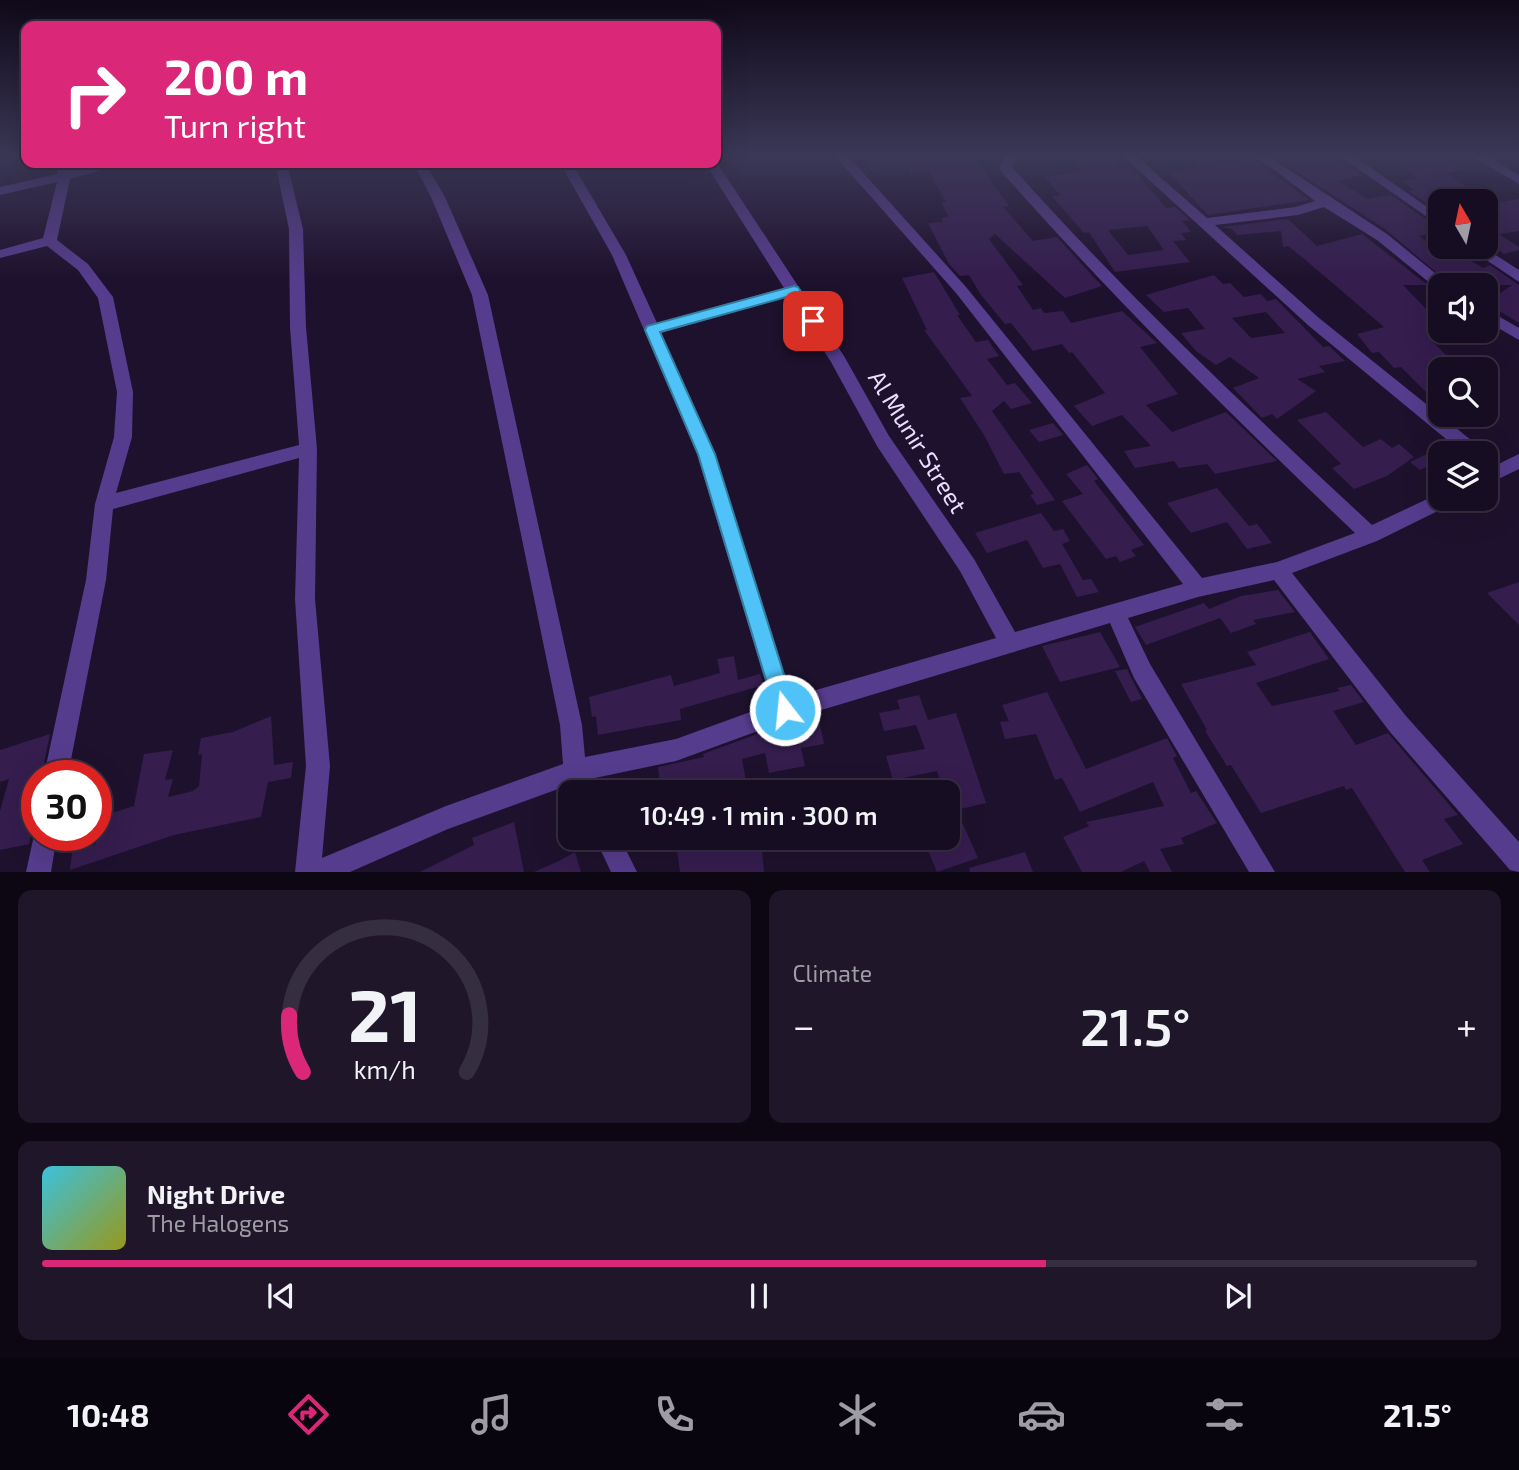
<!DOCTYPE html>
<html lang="en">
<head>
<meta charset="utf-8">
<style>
  :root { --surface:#160d22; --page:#1f162a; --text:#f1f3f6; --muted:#9e9ca5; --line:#352d40; --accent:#db2777 }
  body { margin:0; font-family:"Exo 2",sans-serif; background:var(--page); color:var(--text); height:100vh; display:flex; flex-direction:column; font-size:26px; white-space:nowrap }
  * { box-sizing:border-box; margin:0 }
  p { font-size:23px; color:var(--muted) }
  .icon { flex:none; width:38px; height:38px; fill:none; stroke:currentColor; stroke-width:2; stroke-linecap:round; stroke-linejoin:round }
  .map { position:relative; height:872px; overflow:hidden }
  .panel { display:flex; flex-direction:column; gap:18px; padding:18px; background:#0c0713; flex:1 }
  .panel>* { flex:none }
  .banner { position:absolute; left:21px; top:21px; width:700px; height:147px; border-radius:14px; box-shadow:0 7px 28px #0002,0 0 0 2px var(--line); background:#db2777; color:#fff; overflow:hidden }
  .needle { width:46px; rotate:351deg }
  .tools { position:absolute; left:1428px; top:189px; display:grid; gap:14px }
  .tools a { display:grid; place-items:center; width:70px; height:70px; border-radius:14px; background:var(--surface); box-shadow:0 7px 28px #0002,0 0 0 2px var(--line); font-size:35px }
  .speed { position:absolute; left:21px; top:760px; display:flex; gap:14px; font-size:35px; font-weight:700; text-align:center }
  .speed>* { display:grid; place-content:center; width:91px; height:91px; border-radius:50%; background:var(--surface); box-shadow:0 7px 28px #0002,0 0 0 2px var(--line); line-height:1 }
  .speed .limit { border:10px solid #d22; background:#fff; color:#111 }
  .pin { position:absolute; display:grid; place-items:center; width:60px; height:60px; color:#fff; margin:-30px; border-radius:14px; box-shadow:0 4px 10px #0006 }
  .me { position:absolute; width:77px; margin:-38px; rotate:344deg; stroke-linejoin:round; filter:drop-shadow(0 0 5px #0008) }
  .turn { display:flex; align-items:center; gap:24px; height:147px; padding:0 28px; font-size:32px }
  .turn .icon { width:91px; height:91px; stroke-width:2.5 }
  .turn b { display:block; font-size:49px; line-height:60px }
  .big { font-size:52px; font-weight:600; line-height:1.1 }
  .panel .widget { flex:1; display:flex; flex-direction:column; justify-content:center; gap:10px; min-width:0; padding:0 24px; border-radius:14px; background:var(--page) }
  .panel .dial { align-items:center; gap:0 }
  .dial svg { height:182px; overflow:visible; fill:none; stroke:var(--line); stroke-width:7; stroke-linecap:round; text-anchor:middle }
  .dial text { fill:var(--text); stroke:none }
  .song { display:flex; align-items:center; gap:21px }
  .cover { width:84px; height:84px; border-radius:10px; background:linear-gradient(135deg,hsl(190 70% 55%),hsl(60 70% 35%)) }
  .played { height:7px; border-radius:4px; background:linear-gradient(90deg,var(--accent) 70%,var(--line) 70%) }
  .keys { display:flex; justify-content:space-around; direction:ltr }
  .heat { display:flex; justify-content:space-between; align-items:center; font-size:38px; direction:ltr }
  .panel .tiles { flex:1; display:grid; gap:18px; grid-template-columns:1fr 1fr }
  .widget:last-child { grid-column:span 2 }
  .trip { position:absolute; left:558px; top:780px; width:402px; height:70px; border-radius:14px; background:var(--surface); box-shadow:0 7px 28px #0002,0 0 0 2px var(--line); font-weight:600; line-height:70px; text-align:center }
  .dock { display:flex; height:112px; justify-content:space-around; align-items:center; background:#09050e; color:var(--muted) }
  .dock .icon { width:49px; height:49px }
  .dock .active { color:var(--accent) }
  .dock b { font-size:32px; color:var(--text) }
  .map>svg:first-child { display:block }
  .building { fill:#351d4e; fill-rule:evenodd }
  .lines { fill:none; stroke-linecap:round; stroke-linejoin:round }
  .minor { fill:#563c8d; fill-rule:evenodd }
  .route { fill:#4fc3f7; stroke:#337fa1; stroke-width:2 }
  .labels { text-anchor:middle; stroke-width:6; stroke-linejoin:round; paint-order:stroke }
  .street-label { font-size:24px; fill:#ebddff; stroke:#1e112d }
</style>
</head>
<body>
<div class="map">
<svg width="1519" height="872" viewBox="0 0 1519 872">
  <rect width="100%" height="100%" fill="#1e112d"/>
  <g class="building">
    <polygon points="863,156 974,156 1009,206 1003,207 1033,241 1057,237 1102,286 1065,298 995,234 989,239 1023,285 1017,286 1033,310 1041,308 1044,313 1063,311 1071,323 1122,311 1157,343 1140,347 1178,394 1146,405 1172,432 1226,412 1277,461 1215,474 1207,464 1179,468 1174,461 1135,468 1124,451 1151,446 1122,415 1092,426 1074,406 1105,393 1072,352 1069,353 1062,344 1033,351 1011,323 1005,324 981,295 969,275 960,276 949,264 928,223 943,222 941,218 949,217 941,202 946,202 928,171 911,173 907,166 871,170"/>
    <path d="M1069 156H1116L1117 168 1131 167 1166 208 1175 207 1190 220 1182 221 1191 232 1181 233 1186 240 1173 241 1190 262 1115 272 1089 232 1084 233 1052 196 1060 195 1045 177 1082 171ZM1147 226 1164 250 1128 255 1108 230Z"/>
    <polygon points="1190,156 1209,156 1219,164 1253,159 1309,200 1208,215 1170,174 1201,165"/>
    <polygon points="1297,156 1303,160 1330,156 1338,160 1360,175 1339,181 1368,199 1391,195 1440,229 1440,232 1419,236 1448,257 1458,253 1483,268 1490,265 1519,285 1519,323 1486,303 1512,285 1451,285 1384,228 1274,157"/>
    <polygon points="1392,156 1416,156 1419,159 1441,156 1462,169 1447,173 1490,204 1519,199 1519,231 1499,234 1519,247 1519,250 1504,254 1486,242 1486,201 1440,201 1440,213 1409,191 1414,190 1403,181 1418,179"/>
    <polygon points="1288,219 1317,246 1362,234 1428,285 1403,285 1429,312 1432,310 1440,316 1440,336 1431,340 1456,365 1431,369 1440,378 1440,396 1431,397 1401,367 1394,368 1379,352 1372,353 1357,334 1384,327 1302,257 1288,246 1283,247 1281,231 1237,235 1232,229 1221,227"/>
    <polygon points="934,272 960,315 957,315 976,342 988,340 999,356 987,359 1007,385 1015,383 1032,403 1011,409 1004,401 992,411 1055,500 1037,505 1030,495 1034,494 1019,472 1004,474 984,435 960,398 972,396 924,330 927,330 902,278"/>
    <path d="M1214 275 1223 284 1230 283 1244 297 1261 294 1267 301 1276 299 1323 347 1329 346 1345 361 1319 366 1325 372 1297 379 1316 391 1277 419 1272 414 1262 418 1233 388 1259 378 1230 357 1216 365 1196 351 1181 333 1205 329 1188 308 1164 312 1146 295ZM1266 312 1285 333 1251 338 1232 318Z"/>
    <polygon points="1326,412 1363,447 1381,439 1392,448 1399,444 1414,457 1387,476 1354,489 1332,468 1341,464 1297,420"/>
    <polygon points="1053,423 1063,435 1039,442 1029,430"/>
    <polygon points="1448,444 1456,453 1440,453 1440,460 1420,470 1410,462"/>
    <polygon points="1087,465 1098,479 1094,481 1144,545 1131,550 1136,556 1120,562 1116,556 1106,559 1062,501 1083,494 1066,474"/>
    <polygon points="1217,488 1249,526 1257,524 1272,543 1247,549 1227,522 1191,533 1167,503"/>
    <polygon points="1041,513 1054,531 1063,529 1070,541 1062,544 1083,580 1091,579 1099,592 1077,597 1060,564 1043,568 1027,540 987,553 975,533"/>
    <polygon points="1519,582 1519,625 1487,593"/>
    <polygon points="1278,590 1295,612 1253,620 1256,624 1231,633 1220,618 1146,645 1135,627 1204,603 1209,609 1241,596"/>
    <polygon points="1100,632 1120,667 1060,682 1042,646"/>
    <polygon points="1310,632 1329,659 1256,683 1272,706 1340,691 1337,688 1351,685 1364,702 1333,711 1356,745 1388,733 1458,815 1444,819 1463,844 1422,860 1430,872 1405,872 1352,788 1346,790 1344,786 1261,813 1231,765 1227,766 1205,731 1207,730 1181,684 1256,665 1247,652"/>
    <polygon points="734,656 738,680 760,674 764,685 680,709 681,720 598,735 596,716 592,717 589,697 671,675 674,686 720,673 717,659"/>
    <polygon points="1127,669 1142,699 1131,702 1115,671"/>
    <polygon points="1047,692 1086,769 1167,738 1177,756 1173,758 1191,793 1196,791 1217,823 1181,838 1184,844 1160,849 1172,872 1150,872 1144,861 1121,872 1082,872 1063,837 1089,826 1086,822 1164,806 1153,782 1080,812 1062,778 1055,780 1036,734 1005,739 1000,722 1009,721 1002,705"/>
    <polygon points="919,695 928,720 956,713 986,803 948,812 948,793 944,793 937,771 893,780 886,756 925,749 916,725 884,731 879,713 900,709 897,700"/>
    <polygon points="818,715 824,744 801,748 805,766 769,773 765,753 742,759 748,793 661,793 658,767 704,757 703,754 776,727"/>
    <polygon points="271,716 274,765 293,762 291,778 268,782 261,817 174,835 70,870 72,853 96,844 96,818 134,806 144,754 173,750 165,780 173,779 168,797 193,791 199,786 202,754 198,755 201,738 233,732"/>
    <polygon points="50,734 43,768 37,770 37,824 33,825 29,844 0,850 0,811 9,779 0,782 0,750"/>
    <polygon points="958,813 978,858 937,872 923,838 948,838 948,816"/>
    <polygon points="514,822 524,872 420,872 474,845 472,838"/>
    <polygon points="715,838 761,838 764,872 680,872 677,851 715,843"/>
    <polygon points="575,852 581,872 534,872 559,861"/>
    <polygon points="1025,852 1033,872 970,872 969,868"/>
  </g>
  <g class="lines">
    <g class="minor">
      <path d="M835 156H848L966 287 1202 578 1277 562 1355 533C1232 416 1112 297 1000 170L999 167 1006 156H1018L1012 167C1125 293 1248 410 1372 525L1440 493V499H1454L1452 504 1377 541 1292 573 1406 716 1519 842V872L1510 870 1390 732 1274 580 1198 597 1128 618 1150 664 1275 872H1249L1134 678 1110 623 785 721 676 761 590 779 596 793H572L569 785 448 829 350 872H295L306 766 295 599 299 458 113 509 106 580 68 775H44L86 580 95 504 114 437 117 392 98 298 78 270 47 246 0 258V250L43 238 57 182 0 195V187L57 174 56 163H68L70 171 105 163H126L70 179 57 240 88 264 113 297 133 392 132 437 116 493 299 445 290 327 289 229 275 163H287L303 229 306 327 317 449 315 599 330 766 322 858 446 806 563 764 560 725 472 295 431 197 413 163H425L445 197 488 295 582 725 585 757 676 739 772 704 697 454 612 255 560 163H572L626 255 657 323 784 288 705 163 716 161 844 356 889 436 974 559 1015 632 1183 584 956 293ZM789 296 831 362 877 446 960 571 996 638 792 697 715 454 661 333Z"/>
      <polygon points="1123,156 1136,156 1207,218 1296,207 1315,201 1276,171 1252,156 1268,156 1387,234 1446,282 1448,285 1440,285 1440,290 1436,288 1377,240 1324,207 1298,215 1215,225 1319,318 1481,448 1484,453 1463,453 1309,326"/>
      <polygon points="1340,156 1354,156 1440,216 1440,226"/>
      <polygon points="1472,156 1487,156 1519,175 1519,184"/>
      <polygon points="1467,247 1483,247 1519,270 1519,282"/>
      <polygon points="1486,309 1519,328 1519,340 1486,321"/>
      <polygon points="1519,454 1519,469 1486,485 1486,470"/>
      <polygon points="36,826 37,835 57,835 51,872 26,872"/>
      <polygon points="595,838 620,838 637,872 611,872"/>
    </g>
  </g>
  <linearGradient id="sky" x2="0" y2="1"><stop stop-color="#100919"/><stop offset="0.56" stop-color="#3b3857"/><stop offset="1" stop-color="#3b3857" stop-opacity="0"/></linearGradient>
  <rect width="1519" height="278" fill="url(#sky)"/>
  <polygon class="route" points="794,286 798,287 820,321 818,324 808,324 790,296 660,332 715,454 795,710 792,717 785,720 778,717 775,710 698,454 645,330 647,326"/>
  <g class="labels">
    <g class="street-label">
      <text transform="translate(917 442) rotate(58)" y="8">Al Munir Street</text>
    </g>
  </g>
</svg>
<div class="tools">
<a><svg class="needle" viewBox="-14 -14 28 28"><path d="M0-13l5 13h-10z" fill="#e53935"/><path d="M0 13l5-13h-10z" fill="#9e9ca5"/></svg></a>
<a><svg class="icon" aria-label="sound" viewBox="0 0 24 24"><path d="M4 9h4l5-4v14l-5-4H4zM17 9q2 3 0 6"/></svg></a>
<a><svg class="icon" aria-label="search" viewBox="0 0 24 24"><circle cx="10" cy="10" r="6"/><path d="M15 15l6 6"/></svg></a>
<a><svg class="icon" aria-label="layers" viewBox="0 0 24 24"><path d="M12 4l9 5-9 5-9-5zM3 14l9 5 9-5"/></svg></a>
</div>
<div class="speed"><div class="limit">30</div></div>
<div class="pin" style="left:813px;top:321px;background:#d93025"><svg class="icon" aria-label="arrive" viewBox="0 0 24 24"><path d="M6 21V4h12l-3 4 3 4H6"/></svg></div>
<svg class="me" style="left:785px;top:710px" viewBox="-20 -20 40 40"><circle r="17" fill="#4fc3f7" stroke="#fff" stroke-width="3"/><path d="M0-11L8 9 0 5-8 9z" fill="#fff"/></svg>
<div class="trip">10:49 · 1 min · 300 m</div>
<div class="banner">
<div class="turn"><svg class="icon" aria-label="right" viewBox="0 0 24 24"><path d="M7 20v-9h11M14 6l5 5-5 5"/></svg><div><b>200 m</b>Turn right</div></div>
</div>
</div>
<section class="panel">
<div class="tiles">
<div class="widget dial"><svg viewBox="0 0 100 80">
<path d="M14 69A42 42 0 1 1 86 69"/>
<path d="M14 69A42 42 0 0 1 8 44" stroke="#db2777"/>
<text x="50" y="56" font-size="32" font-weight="700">21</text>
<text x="50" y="72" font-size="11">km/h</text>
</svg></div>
<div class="widget"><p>Climate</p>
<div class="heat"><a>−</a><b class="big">21.5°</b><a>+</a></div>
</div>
<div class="widget">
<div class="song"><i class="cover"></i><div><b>Night Drive</b><p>The Halogens</p></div></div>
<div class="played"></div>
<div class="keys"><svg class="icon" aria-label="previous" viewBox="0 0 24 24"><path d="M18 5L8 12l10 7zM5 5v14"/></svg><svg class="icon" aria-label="pause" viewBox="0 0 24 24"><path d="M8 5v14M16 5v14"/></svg><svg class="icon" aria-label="next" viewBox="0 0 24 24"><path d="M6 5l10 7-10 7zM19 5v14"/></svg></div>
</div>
</div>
</section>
<nav class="dock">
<b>10:48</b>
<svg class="icon active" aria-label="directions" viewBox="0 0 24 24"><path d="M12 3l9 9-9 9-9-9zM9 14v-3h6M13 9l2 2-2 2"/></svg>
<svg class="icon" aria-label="music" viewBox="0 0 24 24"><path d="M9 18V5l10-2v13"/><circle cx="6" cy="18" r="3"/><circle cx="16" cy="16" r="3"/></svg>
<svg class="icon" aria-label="phone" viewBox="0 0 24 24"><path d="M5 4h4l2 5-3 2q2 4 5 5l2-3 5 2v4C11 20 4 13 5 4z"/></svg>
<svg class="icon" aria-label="climate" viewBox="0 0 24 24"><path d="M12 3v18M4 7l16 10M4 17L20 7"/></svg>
<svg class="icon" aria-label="car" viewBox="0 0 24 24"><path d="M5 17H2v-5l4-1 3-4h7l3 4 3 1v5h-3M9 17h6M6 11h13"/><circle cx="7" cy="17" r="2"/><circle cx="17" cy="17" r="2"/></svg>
<svg class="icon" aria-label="filters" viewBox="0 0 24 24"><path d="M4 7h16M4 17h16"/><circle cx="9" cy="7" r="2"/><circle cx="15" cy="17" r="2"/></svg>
<b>21.5°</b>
</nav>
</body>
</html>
